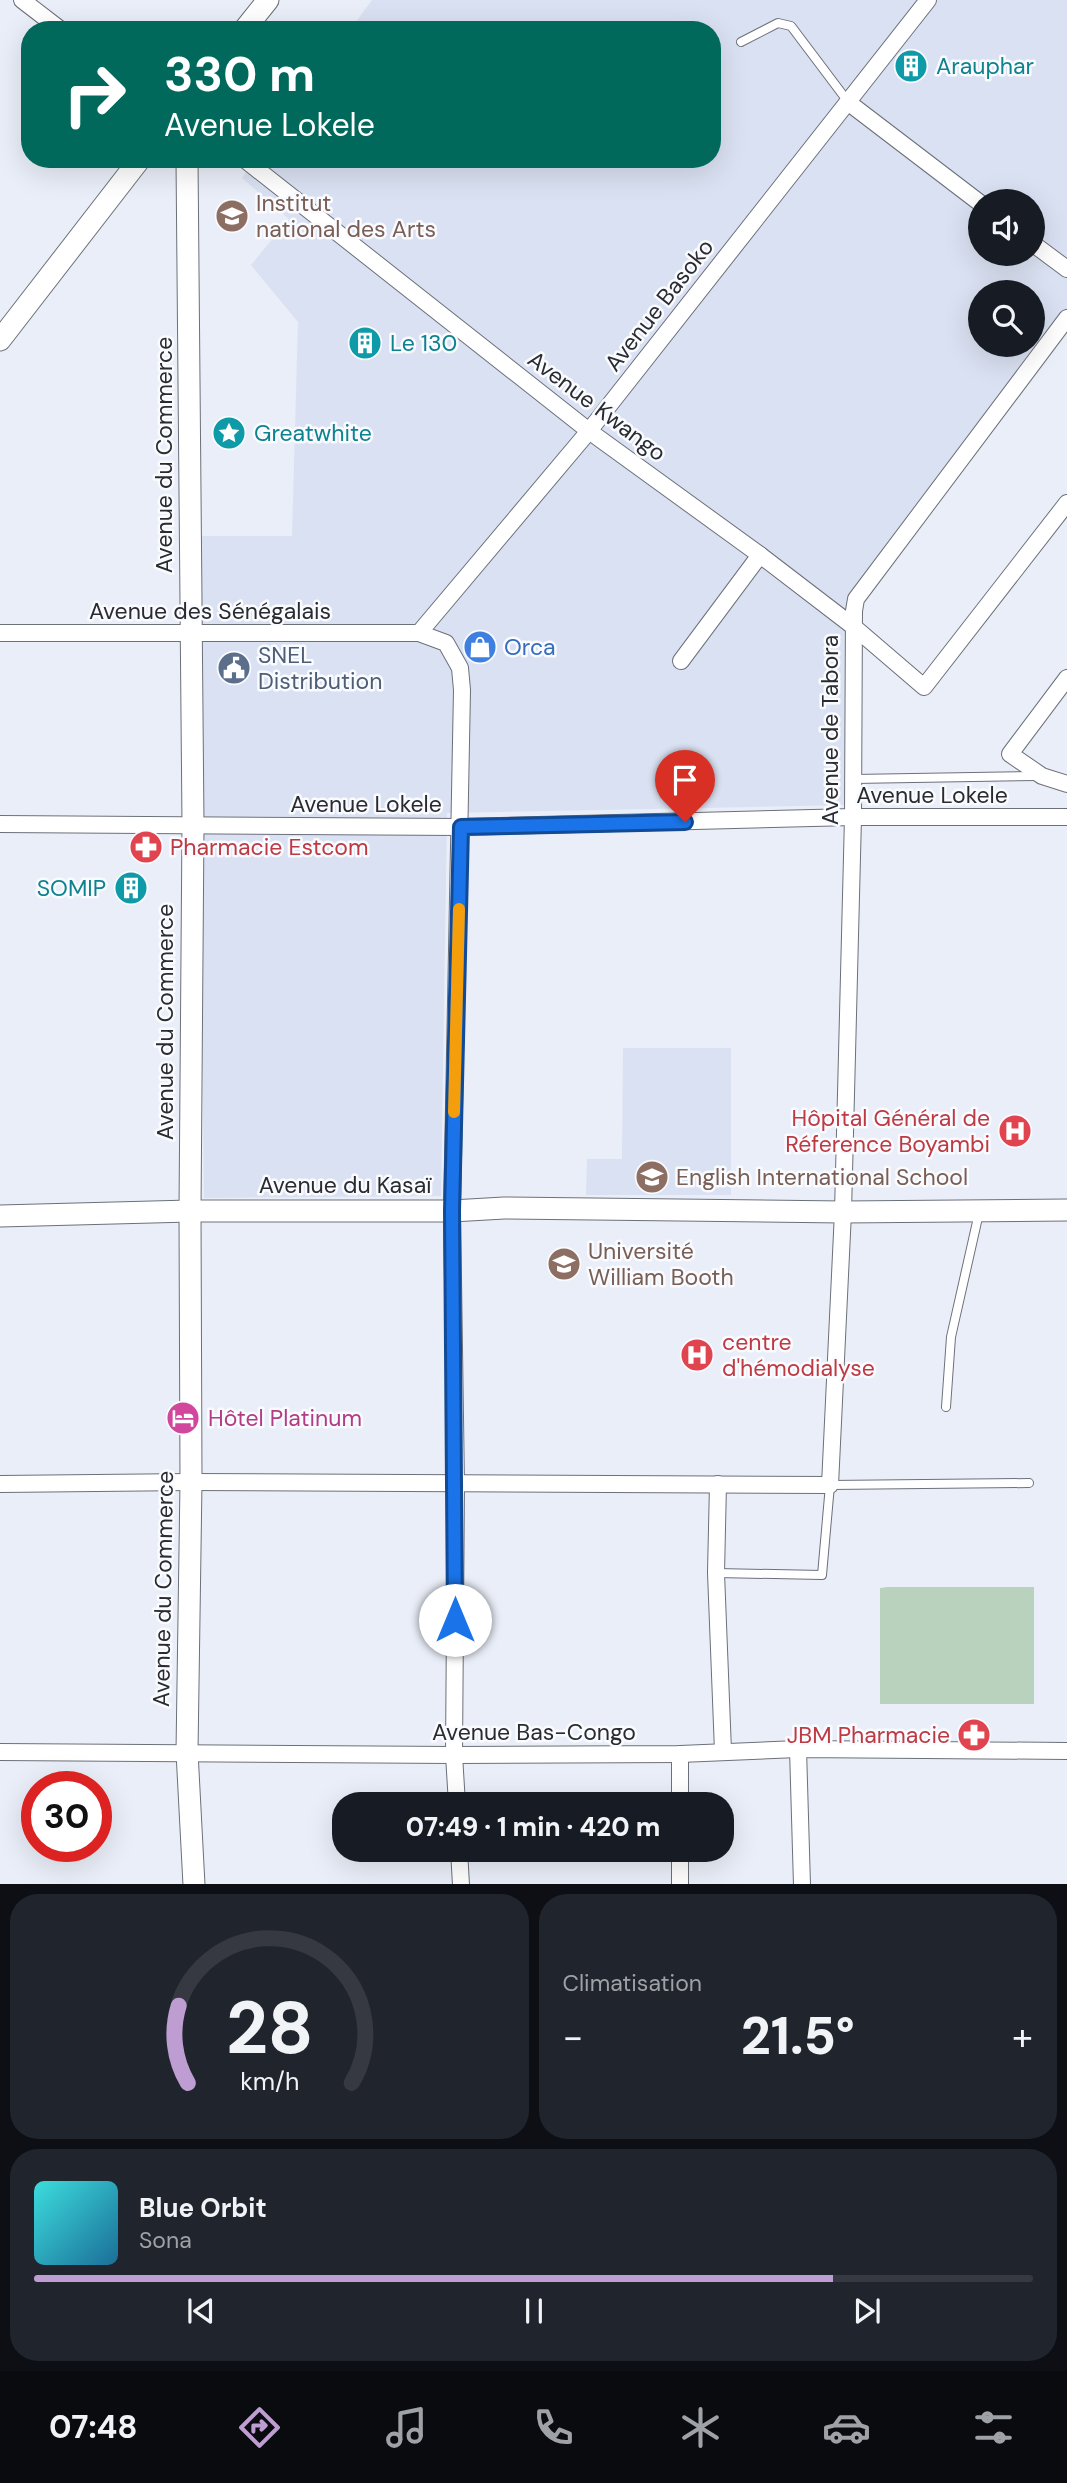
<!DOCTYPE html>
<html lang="fr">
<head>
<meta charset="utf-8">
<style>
  :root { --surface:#171b24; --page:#20242c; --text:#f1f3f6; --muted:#9ea1a6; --line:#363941; --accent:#be9dd2 }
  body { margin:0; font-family:"DM Sans",sans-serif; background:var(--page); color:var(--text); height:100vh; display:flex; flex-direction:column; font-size:26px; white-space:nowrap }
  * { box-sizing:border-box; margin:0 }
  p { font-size:23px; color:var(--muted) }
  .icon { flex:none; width:38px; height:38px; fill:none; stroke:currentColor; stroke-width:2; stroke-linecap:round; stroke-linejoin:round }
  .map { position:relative; height:1884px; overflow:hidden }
  .sheet { display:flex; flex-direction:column; gap:10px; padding:10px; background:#0d0f14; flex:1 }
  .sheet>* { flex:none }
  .banner { position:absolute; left:21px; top:21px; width:700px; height:147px; border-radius:28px; box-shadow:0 7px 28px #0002; background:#00695c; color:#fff; overflow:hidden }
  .buttons { position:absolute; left:968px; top:189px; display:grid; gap:14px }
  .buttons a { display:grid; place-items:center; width:77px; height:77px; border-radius:50%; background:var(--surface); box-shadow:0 7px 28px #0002; font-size:35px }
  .speed { position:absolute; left:21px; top:1771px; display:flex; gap:14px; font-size:35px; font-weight:700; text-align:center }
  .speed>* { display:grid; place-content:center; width:91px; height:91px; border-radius:50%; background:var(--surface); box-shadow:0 7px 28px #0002; line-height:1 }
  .speed .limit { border:10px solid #d22; background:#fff; color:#111 }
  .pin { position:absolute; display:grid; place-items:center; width:60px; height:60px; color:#fff; margin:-72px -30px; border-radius:50% 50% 50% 0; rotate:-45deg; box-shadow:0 0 7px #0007 }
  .pin .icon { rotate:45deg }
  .me { position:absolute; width:77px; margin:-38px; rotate:0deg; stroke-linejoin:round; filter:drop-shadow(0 0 5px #0008) }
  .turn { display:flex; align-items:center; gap:24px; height:147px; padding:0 28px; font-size:32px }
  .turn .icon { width:91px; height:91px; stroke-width:2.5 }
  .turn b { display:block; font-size:49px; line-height:60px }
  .big { font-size:52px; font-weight:800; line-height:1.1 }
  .sheet .card { flex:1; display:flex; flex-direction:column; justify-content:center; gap:10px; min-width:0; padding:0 24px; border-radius:28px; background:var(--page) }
  .sheet .dial { align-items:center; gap:0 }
  .dial svg { height:182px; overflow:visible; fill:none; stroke:var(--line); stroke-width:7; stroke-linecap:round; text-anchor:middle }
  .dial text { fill:var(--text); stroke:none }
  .song { display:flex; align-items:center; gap:21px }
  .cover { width:84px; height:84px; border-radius:10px; background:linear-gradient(135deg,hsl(180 70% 55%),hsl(200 70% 35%)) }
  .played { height:7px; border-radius:4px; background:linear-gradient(90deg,var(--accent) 80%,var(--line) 80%) }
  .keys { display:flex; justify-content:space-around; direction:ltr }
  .heat { display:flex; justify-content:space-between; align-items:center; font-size:38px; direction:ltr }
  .sheet .tiles { flex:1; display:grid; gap:10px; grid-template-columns:1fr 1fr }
  .card:last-child { grid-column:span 2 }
  .trip { position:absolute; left:332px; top:1792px; width:402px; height:70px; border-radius:28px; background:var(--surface); box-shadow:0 7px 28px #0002; font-weight:800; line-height:70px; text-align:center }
  .tab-bar { display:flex; height:112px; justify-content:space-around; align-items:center; background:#090b0e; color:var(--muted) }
  .tab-bar .icon { width:49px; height:49px }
  .tab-bar .active { color:var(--accent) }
  .tab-bar b { font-size:32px; color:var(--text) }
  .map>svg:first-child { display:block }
  .built { fill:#dae1f2; fill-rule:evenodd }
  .garden { fill:#b9d2bd }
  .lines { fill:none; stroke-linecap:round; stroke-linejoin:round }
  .lane-casing { stroke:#6c7079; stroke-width:10 }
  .street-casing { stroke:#6c7079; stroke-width:18 }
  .secondary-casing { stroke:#6c7079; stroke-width:23 }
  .lane { stroke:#fff; stroke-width:8 }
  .street { stroke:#fff; stroke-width:16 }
  .secondary { stroke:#fff; stroke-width:21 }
  .route-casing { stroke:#114b97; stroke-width:18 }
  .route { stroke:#1a73e8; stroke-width:12 }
  .slow { stroke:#f59e0b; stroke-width:12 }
  .labels { text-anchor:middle; stroke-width:5; stroke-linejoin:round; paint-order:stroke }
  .culture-label { font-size:23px; fill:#0d838f; stroke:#f9fbff; text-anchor:start }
  .education-label { font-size:23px; fill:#785e54; stroke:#f9fbff; text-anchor:start }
  .street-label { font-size:23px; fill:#292b2f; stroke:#f9fbff }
  .shop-label { font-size:23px; fill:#366cbe; stroke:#f9fbff; text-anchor:start }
  .service-label { font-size:23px; fill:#4e5e75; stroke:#f9fbff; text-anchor:start }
  .health-label { font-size:23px; fill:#be3a42; stroke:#f9fbff; text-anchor:start }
  .hotel-label { font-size:23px; fill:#b23c85; stroke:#f9fbff; text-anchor:start }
</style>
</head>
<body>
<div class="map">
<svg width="1067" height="1885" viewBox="0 0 1067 1885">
  <rect width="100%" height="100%" fill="#e9eef8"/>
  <g class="built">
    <path d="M372 0H1067V317L850 598 845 805 447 813 441 1196 204 1198 198 643 200 536H292L298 322 251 265 289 219 242 178 255 159H712V30H350ZM980 201H1032V254H980ZM980 292H1032V345H980Z"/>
    <polygon points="623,1048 731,1048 731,1195 586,1195 587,1159 622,1159"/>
  </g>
  <polygon class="garden" points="888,1587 1034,1587 1034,1704 880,1704 880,1588"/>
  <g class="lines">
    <defs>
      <g id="lane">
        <polyline points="741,42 778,23 791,26 849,103"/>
        <polyline points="853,779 1039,776"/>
        <polyline points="946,1407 951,1337 979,1213"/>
        <polyline points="716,1573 822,1575 830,1485 1029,1483"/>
      </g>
      <g id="street">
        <polyline points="22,0 61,30"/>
        <polyline points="849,103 980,203"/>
        <polyline points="244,159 589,431 760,555 854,627 924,687 1067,503"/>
        <polyline points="1032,243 1067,269"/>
        <polyline points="0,633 419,633 446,643 460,668 462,690 452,1211 456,1485 454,1755 457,1804"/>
        <polyline points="419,633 589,431 928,0"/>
        <polyline points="681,661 760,555"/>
        <polyline points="1067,678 1010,754 1042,776 1067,784"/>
        <polyline points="0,824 461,827 853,817 1067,817"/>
        <polyline points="0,1484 191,1482 830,1485 843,1212 853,817 854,611 856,599 1067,318"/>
        <polyline points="718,1484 716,1573 723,1751"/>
        <polyline points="798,1749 802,1885"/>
        <polyline points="0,1752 454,1755 680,1754 798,1749 1067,1751"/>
        <polyline points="680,1754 680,1804"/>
        <polyline points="459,1850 461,1885"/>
        <polyline points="680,1850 680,1885"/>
      </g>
      <g id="secondary">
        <polyline points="244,30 268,0"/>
        <polyline points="187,159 193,825 190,1211 191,1482 187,1752 194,1885"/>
        <polyline points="0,340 140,159"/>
        <polyline points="0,1216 190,1211 452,1211 504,1208 843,1212 1067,1210"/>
      </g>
    </defs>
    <use href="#lane" class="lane-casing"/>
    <use href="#street" class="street-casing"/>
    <use href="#secondary" class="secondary-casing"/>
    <use href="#lane" class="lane"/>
    <use href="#street" class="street"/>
    <use href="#secondary" class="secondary"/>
  </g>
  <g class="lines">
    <defs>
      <polyline id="route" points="455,1620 452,1211 461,827 685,822"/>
    </defs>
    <use href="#route" class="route-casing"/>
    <use href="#route" class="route"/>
    <polyline class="slow" points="454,1112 459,909"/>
  </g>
  <defs>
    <symbol id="building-disc" viewBox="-11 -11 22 22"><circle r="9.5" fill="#0f9aa8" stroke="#f9fbff"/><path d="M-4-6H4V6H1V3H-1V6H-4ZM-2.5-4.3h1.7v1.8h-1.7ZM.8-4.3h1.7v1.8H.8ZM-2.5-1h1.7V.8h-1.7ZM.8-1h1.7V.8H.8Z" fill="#fff"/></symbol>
    <symbol id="university-disc" viewBox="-11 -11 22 22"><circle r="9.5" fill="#8d6e63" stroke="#f9fbff"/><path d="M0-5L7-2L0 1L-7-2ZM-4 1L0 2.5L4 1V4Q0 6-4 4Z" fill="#fff"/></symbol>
    <symbol id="sight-disc" viewBox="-11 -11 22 22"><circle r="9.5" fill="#0f9aa8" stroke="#f9fbff"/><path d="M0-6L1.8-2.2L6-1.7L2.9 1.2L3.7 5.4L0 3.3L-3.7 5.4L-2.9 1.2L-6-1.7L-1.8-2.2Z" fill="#fff"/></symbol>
    <symbol id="shop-disc" viewBox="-11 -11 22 22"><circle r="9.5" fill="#3f7fe0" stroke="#f9fbff"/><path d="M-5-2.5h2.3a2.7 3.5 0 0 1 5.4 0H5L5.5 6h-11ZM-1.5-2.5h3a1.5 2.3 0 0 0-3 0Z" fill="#fff"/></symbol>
    <symbol id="civic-disc" viewBox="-11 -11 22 22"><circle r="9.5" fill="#5c6f8a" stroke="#f9fbff"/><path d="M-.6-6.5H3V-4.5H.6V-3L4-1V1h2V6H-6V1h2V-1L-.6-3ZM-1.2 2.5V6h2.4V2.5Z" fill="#fff"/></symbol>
    <symbol id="pharmacy-disc" viewBox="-11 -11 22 22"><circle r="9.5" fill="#e0444e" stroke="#f9fbff"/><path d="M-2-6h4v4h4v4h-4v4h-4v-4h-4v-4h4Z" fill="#fff"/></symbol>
    <symbol id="hospital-disc" viewBox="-11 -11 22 22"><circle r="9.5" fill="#e0444e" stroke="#f9fbff"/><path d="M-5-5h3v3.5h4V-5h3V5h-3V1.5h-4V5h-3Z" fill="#fff"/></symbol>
    <symbol id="school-disc" viewBox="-11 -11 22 22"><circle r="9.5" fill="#8d6e63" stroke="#f9fbff"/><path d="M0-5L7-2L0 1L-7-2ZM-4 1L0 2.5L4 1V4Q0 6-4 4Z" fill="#fff"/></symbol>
    <symbol id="hotel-disc" viewBox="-11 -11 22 22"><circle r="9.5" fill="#d1479c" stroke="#f9fbff"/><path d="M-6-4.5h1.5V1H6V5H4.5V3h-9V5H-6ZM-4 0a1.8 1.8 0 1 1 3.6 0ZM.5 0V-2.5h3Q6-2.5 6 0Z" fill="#fff"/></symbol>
  </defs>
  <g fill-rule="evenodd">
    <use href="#building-disc" x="892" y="47" width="38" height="38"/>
    <use href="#university-disc" x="213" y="197" width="38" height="38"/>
    <use href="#building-disc" x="346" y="324" width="38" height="38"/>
    <use href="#sight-disc" x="210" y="414" width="38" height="38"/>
    <use href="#shop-disc" x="461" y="628" width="38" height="38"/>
    <use href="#civic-disc" x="215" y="649" width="38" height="38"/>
    <use href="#pharmacy-disc" x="127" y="828" width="38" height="38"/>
    <use href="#building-disc" x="112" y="869" width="38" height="38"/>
    <use href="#hospital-disc" x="996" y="1112" width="38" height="38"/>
    <use href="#school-disc" x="633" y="1158" width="38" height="38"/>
    <use href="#university-disc" x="545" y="1245" width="38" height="38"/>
    <use href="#hospital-disc" x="678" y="1336" width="38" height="38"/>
    <use href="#hotel-disc" x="164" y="1399" width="38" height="38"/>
    <use href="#pharmacy-disc" x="955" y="1716" width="38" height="38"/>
  </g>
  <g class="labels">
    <g class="culture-label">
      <text x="936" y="74">Arauphar</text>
      <text x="390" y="351">Le 130</text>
      <text x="254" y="441">Greatwhite</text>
      <text x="106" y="896" text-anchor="end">SOMIP</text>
    </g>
    <g class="education-label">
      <text x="256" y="211">Institut<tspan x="256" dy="26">national des Arts</tspan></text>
      <text x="676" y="1185">English International School</text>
      <text x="588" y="1259">Université<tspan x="588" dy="26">William Booth</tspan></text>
    </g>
    <g class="street-label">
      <text transform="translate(659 305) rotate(-52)" y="8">Avenue Basoko</text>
      <text transform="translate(597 406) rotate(37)" y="8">Avenue Kwango</text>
      <text transform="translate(164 455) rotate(-90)" y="8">Avenue du Commerce</text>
      <text x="210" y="619">Avenue des Sénégalais</text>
      <text transform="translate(830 730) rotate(-90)" y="8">Avenue de Tabora</text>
      <text x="932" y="803">Avenue Lokele</text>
      <text x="366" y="812">Avenue Lokele</text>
      <text transform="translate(165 1022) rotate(-90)" y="8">Avenue du Commerce</text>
      <text x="345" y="1193">Avenue du Kasaï</text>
      <text transform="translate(163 1589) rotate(-89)" y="8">Avenue du Commerce</text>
      <text x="534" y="1740">Avenue Bas-Congo</text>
    </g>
    <g class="shop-label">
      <text x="504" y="655">Orca</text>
    </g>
    <g class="service-label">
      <text x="258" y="663">SNEL<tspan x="258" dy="26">Distribution</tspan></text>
    </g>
    <g class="health-label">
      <text x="170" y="855">Pharmacie Estcom</text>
      <text x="990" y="1126" text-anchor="end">Hôpital Général de<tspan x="990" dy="26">Réference Boyambi</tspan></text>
      <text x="722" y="1350">centre<tspan x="722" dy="26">d'hémodialyse</tspan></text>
      <text x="950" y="1743" text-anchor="end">JBM Pharmacie</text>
    </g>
    <g class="hotel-label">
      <text x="208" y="1426">Hôtel Platinum</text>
    </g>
  </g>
</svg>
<div class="buttons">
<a><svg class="icon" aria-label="sound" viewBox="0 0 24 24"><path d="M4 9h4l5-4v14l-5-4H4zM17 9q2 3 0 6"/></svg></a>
<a><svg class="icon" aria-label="search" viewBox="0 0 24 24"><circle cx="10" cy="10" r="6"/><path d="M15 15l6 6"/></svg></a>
</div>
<div class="speed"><div class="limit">30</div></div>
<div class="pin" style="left:685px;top:822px;background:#d93025"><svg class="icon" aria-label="arrive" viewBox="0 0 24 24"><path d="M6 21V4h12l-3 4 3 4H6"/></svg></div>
<svg class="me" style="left:455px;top:1620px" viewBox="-20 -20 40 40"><circle r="19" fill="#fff"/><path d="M0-13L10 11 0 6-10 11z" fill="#1a73e8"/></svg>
<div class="trip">07:49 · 1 min · 420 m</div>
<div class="banner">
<div class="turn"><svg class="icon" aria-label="right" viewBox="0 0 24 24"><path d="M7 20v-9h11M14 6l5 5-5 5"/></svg><div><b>330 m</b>Avenue Lokele</div></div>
</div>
</div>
<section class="sheet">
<div class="tiles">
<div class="card dial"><svg viewBox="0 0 100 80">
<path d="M14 69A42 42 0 1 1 86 69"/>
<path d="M14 69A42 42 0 0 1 10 35" stroke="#be9dd2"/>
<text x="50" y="56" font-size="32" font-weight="700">28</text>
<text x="50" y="72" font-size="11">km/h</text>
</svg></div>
<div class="card"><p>Climatisation</p>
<div class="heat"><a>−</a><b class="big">21.5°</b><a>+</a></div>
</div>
<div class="card">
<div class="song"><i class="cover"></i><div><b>Blue Orbit</b><p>Sona</p></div></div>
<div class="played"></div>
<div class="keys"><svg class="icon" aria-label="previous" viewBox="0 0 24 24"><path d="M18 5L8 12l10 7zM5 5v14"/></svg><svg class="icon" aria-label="pause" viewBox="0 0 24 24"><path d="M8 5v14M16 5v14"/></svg><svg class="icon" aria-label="next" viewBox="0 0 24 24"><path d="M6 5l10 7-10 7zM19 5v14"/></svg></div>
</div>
</div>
</section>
<nav class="tab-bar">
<b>07:48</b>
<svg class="icon active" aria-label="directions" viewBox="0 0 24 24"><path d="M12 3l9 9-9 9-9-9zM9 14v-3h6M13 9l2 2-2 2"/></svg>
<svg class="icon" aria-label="music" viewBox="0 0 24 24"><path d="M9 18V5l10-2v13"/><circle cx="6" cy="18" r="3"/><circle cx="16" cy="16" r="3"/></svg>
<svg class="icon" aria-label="phone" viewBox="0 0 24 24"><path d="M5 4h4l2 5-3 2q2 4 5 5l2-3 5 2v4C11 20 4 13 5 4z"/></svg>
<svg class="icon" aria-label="climate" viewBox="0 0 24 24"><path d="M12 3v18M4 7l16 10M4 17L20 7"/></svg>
<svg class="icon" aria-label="car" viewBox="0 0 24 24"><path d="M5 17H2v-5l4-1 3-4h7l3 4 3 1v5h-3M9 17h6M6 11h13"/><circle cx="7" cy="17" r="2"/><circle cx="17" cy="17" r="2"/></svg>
<svg class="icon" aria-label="filters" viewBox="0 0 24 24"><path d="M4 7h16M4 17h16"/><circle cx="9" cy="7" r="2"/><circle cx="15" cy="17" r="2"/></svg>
</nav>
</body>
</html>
